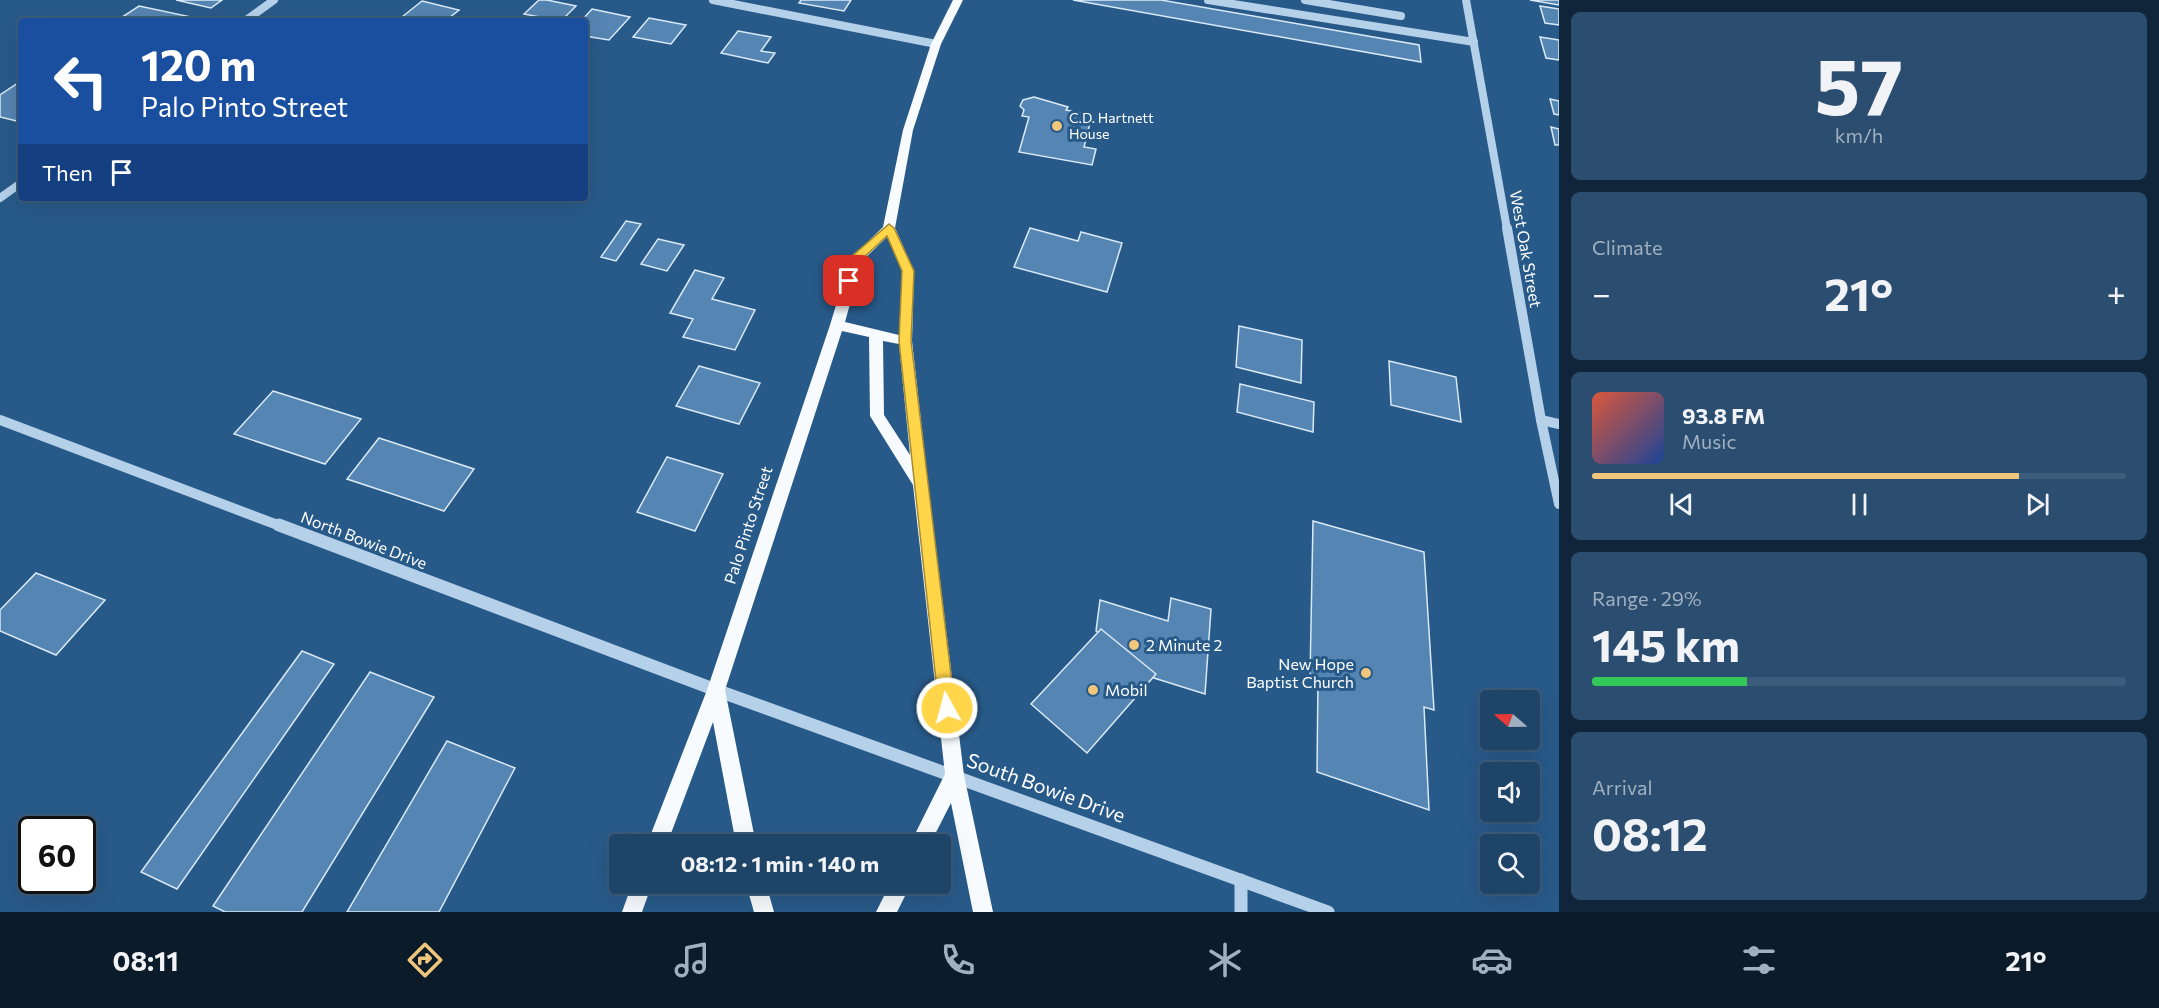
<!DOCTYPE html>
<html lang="en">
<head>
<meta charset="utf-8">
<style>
  :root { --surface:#1e4467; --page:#2b4e70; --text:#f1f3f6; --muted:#a1b0c0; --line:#3c5c7b; --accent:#f0c67c }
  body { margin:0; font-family:Commissioner,sans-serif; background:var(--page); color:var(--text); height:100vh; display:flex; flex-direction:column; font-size:22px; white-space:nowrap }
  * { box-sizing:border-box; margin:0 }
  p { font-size:20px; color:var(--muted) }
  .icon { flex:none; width:33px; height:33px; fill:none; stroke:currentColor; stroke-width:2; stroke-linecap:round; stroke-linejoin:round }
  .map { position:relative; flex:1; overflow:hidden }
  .side { display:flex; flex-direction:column; gap:12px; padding:12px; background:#102539; width:600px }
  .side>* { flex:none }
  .top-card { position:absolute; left:18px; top:18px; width:570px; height:183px; border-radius:6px; box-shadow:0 6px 24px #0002,0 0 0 2px var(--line); background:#1a4fa0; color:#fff; overflow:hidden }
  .needle { width:39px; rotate:290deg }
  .fabs { position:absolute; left:1480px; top:690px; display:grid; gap:12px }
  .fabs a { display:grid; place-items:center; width:60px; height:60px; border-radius:6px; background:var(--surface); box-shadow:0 6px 24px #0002,0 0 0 2px var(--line); font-size:30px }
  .speed { position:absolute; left:18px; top:816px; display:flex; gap:12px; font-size:30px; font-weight:700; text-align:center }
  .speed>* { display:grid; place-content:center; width:78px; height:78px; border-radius:50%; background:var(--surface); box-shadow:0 6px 24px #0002,0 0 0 2px var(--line); line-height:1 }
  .speed .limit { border:3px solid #111; border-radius:9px; background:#fff; color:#111 }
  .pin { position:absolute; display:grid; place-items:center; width:51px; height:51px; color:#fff; margin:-26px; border-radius:12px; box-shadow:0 3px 9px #0006 }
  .me { position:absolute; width:66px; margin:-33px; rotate:353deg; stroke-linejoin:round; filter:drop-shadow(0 0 4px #0008) }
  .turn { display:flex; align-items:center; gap:21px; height:126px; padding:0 24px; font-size:27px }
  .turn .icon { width:78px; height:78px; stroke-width:2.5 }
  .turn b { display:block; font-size:42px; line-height:51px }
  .then { display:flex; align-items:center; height:57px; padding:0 24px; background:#0003; gap:12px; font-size:22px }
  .big { font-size:45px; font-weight:700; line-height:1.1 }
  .side .widget { flex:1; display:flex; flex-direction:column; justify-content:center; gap:9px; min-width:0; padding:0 21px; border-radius:9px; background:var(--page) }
  .side .dial { align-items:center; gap:0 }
  .dial b { font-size:78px; line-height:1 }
  .song { display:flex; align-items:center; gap:18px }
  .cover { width:72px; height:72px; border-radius:9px; background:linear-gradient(135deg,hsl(10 70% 55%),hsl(220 70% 35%)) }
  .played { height:6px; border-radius:3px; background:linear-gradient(90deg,var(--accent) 80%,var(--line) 80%) }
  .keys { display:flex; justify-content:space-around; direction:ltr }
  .heat { display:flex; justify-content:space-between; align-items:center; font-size:33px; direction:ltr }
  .charge { height:9px; border-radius:4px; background:linear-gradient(90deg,#34c759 29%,var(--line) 0) }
  .trip { position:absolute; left:609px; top:834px; width:342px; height:60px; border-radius:6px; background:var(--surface); box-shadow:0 6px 24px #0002,0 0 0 2px var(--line); font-weight:700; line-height:60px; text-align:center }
  .tabs { display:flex; height:96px; justify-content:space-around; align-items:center; background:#0c1b29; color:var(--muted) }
  .tabs .icon { width:42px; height:42px }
  .tabs .active { color:var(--accent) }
  .tabs b { font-size:27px; color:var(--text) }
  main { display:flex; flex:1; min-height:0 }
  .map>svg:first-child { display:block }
  .building { fill:#5585b2; stroke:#d9e9f7; stroke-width:1.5 }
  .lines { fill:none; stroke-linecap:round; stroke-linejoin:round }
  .minor-far2 { stroke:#b5d0e9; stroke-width:8 }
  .minor-far1 { stroke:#b5d0e9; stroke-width:10 }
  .minor { stroke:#b5d0e9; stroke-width:13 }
  .major { fill:#f8fbfe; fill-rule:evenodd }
  .route { fill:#ffd54a; stroke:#a68a30; stroke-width:1.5 }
  .poi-dot { fill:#f0c67c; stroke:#285a89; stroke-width:2 }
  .labels { text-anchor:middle; stroke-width:6; stroke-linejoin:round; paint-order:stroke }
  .far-poi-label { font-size:14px; fill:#fff; stroke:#285a89; text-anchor:start }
  .street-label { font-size:16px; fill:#fff; stroke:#285a89 }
  .poi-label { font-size:16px; fill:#fff; stroke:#285a89; text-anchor:start }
  .near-street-label { font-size:20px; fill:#fff; stroke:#285a89 }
</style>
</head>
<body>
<main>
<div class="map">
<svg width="1559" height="912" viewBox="0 0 1559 912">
  <rect width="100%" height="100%" fill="#285a89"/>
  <g class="building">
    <polygon points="176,0 222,0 211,8"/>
    <polygon points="539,0 547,0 576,6 561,21 524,14"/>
    <polygon points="801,0 851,0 844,11 799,3"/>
    <polygon points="1073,0 1161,0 1419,45 1421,62"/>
    <polygon points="1559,0 1559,5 1530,0"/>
    <polygon points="422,1 459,10 445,21 397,21"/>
    <polygon points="139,6 196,18 191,21 116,21"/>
    <polygon points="1540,6 1559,9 1559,25 1545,23"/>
    <polygon points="592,9 630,17 609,40 585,36 585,21 581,21"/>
    <polygon points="649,18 686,25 671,44 633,37"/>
    <polygon points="738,31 771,37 761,51 775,53 768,63 721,53"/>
    <polygon points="1540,37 1559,40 1559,60 1546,58"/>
    <polygon points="21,81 21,122 0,117 0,95"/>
    <polygon points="1034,97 1068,107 1066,110 1092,115 1084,147 1096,149 1092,165 1019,152 1029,117 1022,116 1024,110 1020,106 1023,100"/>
    <polygon points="1550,99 1559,101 1559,115 1554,114"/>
    <polygon points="1551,127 1559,129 1559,145 1555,145"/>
    <polygon points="626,221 641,224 616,261 601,257"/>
    <polygon points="1030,228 1078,241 1081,232 1122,243 1107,292 1014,267"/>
    <polygon points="658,239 684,245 667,271 641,264"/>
    <polygon points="695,270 724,278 712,299 755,310 735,350 683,337 693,319 670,313"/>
    <polygon points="1239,326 1302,340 1301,383 1236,367"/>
    <polygon points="1389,361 1456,377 1461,422 1391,405"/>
    <polygon points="699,366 760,383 739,424 676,406"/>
    <polygon points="1240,384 1314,402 1313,432 1237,412"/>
    <polygon points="273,391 361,419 325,464 234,434"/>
    <polygon points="379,438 474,469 444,511 347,479"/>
    <polygon points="667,457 723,474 695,531 637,512"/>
    <polygon points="1313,521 1424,552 1434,710 1424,707 1429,810 1317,772 1318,679 1310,677"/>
    <polygon points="36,573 105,600 56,655 0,631 0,610"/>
    <polygon points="1171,598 1211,609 1205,694 1154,678 1096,631 1100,600 1168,621"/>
    <polygon points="1101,629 1156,674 1087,753 1031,704"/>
    <polygon points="302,651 334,664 177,889 141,872"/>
    <polygon points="370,672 434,697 302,912 225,912 213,906"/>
    <polygon points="447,741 515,768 439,912 347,912"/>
  </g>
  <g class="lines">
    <g class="minor-far2">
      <polyline points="713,0 936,44"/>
      <polyline points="1208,0 1474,42"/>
      <polyline points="1305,0 1401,16"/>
      <polyline points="1466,0 1507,229"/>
      <polyline points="245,21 274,0"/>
      <polyline points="0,198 21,183"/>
    </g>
    <g class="minor-far1">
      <polyline points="1507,228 1541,420 1559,504"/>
      <polyline points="0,420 283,527"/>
      <polyline points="1541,420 1559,424"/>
    </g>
    <g class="minor">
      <polyline points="279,525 716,690 1328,912"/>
      <polyline points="1241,880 1241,912"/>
    </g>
    <g class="major">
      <path d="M953 0H963L941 44 913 130 895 228 914 271 912 341 928 483 964 775 993 912H973L951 803 930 844H910L945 774 913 485 870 416 869 337 842 331 725 690 756 844H736L713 722 667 844H647L707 690 830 325 850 259 883 227 903 130 931 44ZM887 237 902 271 899 335 845 322 862 261ZM883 341 899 344 910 455 884 415Z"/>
      <polygon points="632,884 652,884 642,912 622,912"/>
      <polygon points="746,884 766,884 774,912 754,912"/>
      <polygon points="890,884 911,884 897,912 876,912"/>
    </g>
  </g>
  <polygon class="route" points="889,224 894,228 914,271 911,341 955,708 953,713 947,716 941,713 939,708 899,341 902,271 887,236 861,260 854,284 849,285 844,281 852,256"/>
  <g class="poi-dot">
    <circle cx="1057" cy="126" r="6"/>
    <circle cx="1134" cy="645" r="6"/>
    <circle cx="1366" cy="673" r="6"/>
    <circle cx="1093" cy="690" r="6"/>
  </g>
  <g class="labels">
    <g class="far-poi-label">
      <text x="1069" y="123">C.D. Hartnett<tspan x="1069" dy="16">House</tspan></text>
    </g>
    <g class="street-label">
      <text transform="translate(1526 249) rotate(80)" y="6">West Oak Street</text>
      <text transform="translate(748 525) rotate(-72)" y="6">Palo Pinto Street</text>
      <text transform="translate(364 540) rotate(21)" y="6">North Bowie Drive</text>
    </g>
    <g class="poi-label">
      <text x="1146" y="651">2 Minute 2</text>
      <text x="1354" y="670" text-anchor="end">New Hope<tspan x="1354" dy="18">Baptist Church</tspan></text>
      <text x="1105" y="696">Mobil</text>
    </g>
    <g class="near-street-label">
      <text transform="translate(1046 788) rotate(20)" y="7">South Bowie Drive</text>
    </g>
  </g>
</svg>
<div class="fabs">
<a><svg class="needle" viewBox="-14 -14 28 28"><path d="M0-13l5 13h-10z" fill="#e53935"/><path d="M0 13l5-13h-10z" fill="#a1b0c0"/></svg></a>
<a><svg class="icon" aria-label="sound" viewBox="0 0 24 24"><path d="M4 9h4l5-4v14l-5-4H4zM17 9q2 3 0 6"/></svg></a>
<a><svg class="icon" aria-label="search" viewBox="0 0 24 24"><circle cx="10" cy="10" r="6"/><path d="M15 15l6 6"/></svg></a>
</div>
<div class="speed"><div class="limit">60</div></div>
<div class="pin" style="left:849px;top:281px;background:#d93025"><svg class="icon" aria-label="arrive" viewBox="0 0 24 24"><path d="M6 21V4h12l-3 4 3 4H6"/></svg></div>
<svg class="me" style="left:947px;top:708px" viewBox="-20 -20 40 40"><circle r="17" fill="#ffd54a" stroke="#fff" stroke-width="3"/><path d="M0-11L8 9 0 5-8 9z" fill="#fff"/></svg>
<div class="trip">08:12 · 1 min · 140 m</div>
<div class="top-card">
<div class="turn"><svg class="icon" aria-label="left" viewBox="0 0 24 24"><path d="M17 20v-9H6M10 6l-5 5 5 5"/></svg><div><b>120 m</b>Palo Pinto Street</div></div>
<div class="then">Then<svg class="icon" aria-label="arrive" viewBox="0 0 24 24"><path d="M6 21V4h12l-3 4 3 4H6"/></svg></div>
</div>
</div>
<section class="side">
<div class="widget dial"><b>57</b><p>km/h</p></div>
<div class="widget"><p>Climate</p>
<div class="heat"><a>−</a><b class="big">21°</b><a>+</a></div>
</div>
<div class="widget">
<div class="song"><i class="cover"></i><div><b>93.8 FM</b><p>Music</p></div></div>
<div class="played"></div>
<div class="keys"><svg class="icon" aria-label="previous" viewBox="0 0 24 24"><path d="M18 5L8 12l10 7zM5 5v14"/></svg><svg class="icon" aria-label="pause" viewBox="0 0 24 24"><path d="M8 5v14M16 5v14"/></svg><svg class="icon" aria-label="next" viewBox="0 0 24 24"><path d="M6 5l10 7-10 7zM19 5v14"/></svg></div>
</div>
<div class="widget"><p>Range · 29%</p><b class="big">145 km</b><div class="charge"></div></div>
<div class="widget"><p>Arrival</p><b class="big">08:12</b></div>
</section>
</main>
<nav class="tabs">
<b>08:11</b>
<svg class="icon active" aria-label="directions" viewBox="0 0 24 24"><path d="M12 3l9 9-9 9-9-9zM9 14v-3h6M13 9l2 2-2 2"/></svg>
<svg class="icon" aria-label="music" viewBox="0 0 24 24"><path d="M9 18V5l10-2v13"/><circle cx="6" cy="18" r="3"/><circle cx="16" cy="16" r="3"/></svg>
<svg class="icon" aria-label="phone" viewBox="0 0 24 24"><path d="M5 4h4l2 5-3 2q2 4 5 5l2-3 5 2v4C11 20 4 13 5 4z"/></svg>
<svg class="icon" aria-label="climate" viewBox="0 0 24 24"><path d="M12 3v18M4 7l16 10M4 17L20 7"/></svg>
<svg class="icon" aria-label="car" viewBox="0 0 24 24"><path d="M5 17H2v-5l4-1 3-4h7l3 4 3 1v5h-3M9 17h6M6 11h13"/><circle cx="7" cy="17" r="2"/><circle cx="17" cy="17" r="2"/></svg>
<svg class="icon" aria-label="filters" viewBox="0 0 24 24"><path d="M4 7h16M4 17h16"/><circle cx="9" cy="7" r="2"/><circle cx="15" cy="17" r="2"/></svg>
<b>21°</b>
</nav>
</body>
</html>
